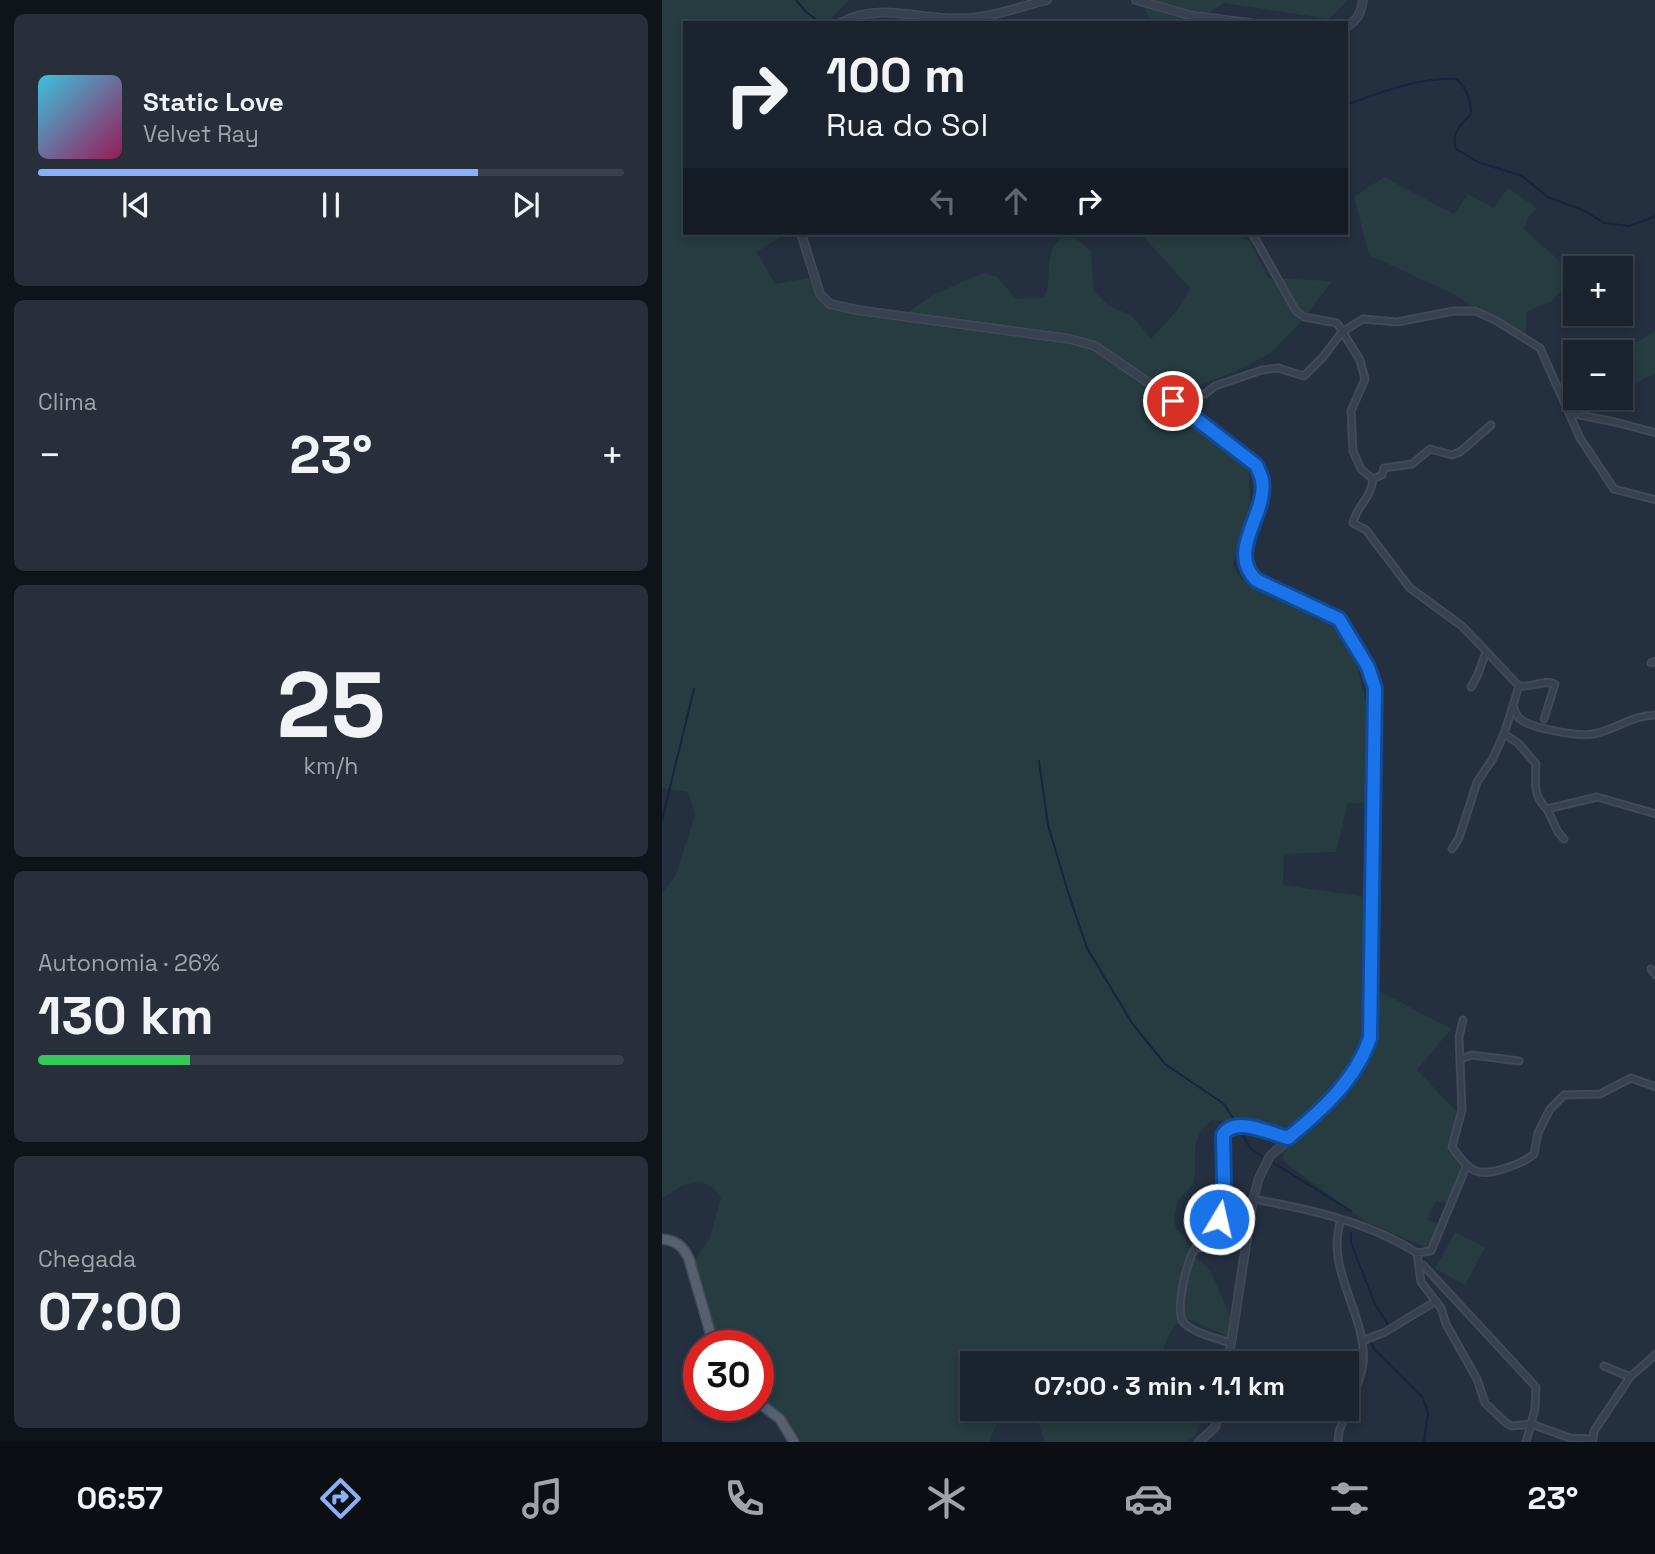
<!DOCTYPE html>
<html lang="pt">
<head>
<meta charset="utf-8">
<style>
  :root { --surface:#1b232f; --page:#282f3b; --text:#f1f3f6; --muted:#a0a4aa; --line:#39404b; --accent:#88b0fb }
  body { margin:0; font-family:"Space Grotesk",sans-serif; background:var(--page); color:var(--text); height:100vh; display:flex; flex-direction:column; font-size:26px; white-space:nowrap }
  * { box-sizing:border-box; margin:0 }
  p { font-size:23px; color:var(--muted) }
  .icon { flex:none; width:38px; height:38px; fill:none; stroke:currentColor; stroke-width:2; stroke-linecap:round; stroke-linejoin:round }
  .map { position:relative; flex:1; overflow:hidden }
  .details { display:flex; flex-direction:column; gap:14px; padding:14px; background:#0f131a; width:662px }
  .details>* { flex:none }
  .hud { position:absolute; left:21px; top:21px; width:665px; height:214px; border-radius:0px; box-shadow:0 4px 10px #0003,0 0 0 2px var(--line); background:#1b232f; color:var(--text); overflow:hidden }
  .fabs { position:absolute; left:901px; top:256px; display:grid; gap:14px }
  .fabs a { display:grid; place-items:center; width:70px; height:70px; border-radius:0px; background:var(--surface); box-shadow:0 4px 10px #0003,0 0 0 2px var(--line); font-size:35px }
  .speed { position:absolute; left:21px; top:1330px; display:flex; gap:14px; font-size:35px; font-weight:700; text-align:center }
  .speed>* { display:grid; place-content:center; width:91px; height:91px; border-radius:50%; background:var(--surface); box-shadow:0 4px 10px #0003,0 0 0 2px var(--line); line-height:1 }
  .speed .limit { border:10px solid #d22; background:#fff; color:#111 }
  .pin { position:absolute; display:grid; place-items:center; width:60px; height:60px; color:#fff; margin:-30px; border:4px solid #fff; border-radius:50%; box-shadow:0 2px 7px #0007 }
  .me { position:absolute; width:77px; margin:-38px; rotate:9deg; stroke-linejoin:round; filter:drop-shadow(0 0 5px #0008) }
  .turn { display:flex; align-items:center; gap:24px; height:147px; padding:0 28px; font-size:32px }
  .turn .icon { width:91px; height:91px; stroke-width:2.5 }
  .turn b { display:block; font-size:49px; line-height:60px }
  .lanes { display:flex; align-items:center; height:66px; padding:0 28px; background:#0003; justify-content:center; gap:35px; direction:ltr }
  .lanes .off { opacity:.35 }
  .big { font-size:52px; font-weight:600; line-height:1.1 }
  .details .card { flex:1; display:flex; flex-direction:column; justify-content:center; gap:10px; min-width:0; padding:0 24px; border-radius:10px; background:var(--page) }
  .details .dial { align-items:center; gap:0 }
  .dial b { font-size:91px; line-height:1 }
  .song { display:flex; align-items:center; gap:21px }
  .cover { width:84px; height:84px; border-radius:10px; background:linear-gradient(135deg,hsl(190 70% 55%),hsl(330 70% 35%)) }
  .played { height:7px; border-radius:4px; background:linear-gradient(90deg,var(--accent) 75%,var(--line) 75%) }
  .keys { display:flex; justify-content:space-around; direction:ltr }
  .heat { display:flex; justify-content:space-between; align-items:center; font-size:38px; direction:ltr }
  .charge { height:10px; border-radius:5px; background:linear-gradient(90deg,#34c759 26%,var(--line) 0) }
  .trip { position:absolute; left:298px; top:1351px; width:399px; height:70px; border-radius:0px; background:var(--surface); box-shadow:0 4px 10px #0003,0 0 0 2px var(--line); font-weight:600; line-height:70px; text-align:center }
  .dock { display:flex; height:112px; justify-content:space-around; align-items:center; background:#0b0e13; color:var(--muted) }
  .dock .icon { width:49px; height:49px }
  .dock .active { color:var(--accent) }
  .dock b { font-size:32px; color:var(--text) }
  main { display:flex; flex:1; min-height:0 }
  .map>svg:first-child { display:block }
  .green { fill:#263c40 }
  .lines { fill:none; stroke-linecap:round; stroke-linejoin:round }
  .stream { stroke:#16253e; stroke-width:2 }
  .minor-casing { stroke:#414a58; stroke-width:9 }
  .tertiary-casing { stroke:#414a58; stroke-width:10 }
  .primary-casing { stroke:#414a58; stroke-width:12 }
  .minor { stroke:#38414f; stroke-width:5 }
  .tertiary { stroke:#38414f; stroke-width:7 }
  .primary { stroke:#56606f; stroke-width:9 }
  .route-casing { stroke:#114b97; stroke-width:18 }
  .route { stroke:#1a73e8; stroke-width:12 }
</style>
</head>
<body>
<main>
<section class="details">
<div class="card">
<div class="song"><i class="cover"></i><div><b>Static Love</b><p>Velvet Ray</p></div></div>
<div class="played"></div>
<div class="keys"><svg class="icon" aria-label="previous" viewBox="0 0 24 24"><path d="M18 5L8 12l10 7zM5 5v14"/></svg><svg class="icon" aria-label="pause" viewBox="0 0 24 24"><path d="M8 5v14M16 5v14"/></svg><svg class="icon" aria-label="next" viewBox="0 0 24 24"><path d="M6 5l10 7-10 7zM19 5v14"/></svg></div>
</div>
<div class="card"><p>Clima</p>
<div class="heat"><a>−</a><b class="big">23°</b><a>+</a></div>
</div>
<div class="card dial"><b>25</b><p>km/h</p></div>
<div class="card"><p>Autonomia · 26%</p><b class="big">130 km</b><div class="charge"></div></div>
<div class="card"><p>Chegada</p><b class="big">07:00</b></div>
</section>
<div class="map">
<svg width="994" height="1442" viewBox="0 0 994 1442">
  <rect width="100%" height="100%" fill="#242f3f"/>
  <g class="green">
    <path d="M0 0H187L165 23H23V233H124L95 252 113 284 147 278 152 292 162 305 201 314 241 316 272 294 321 273 336 277 351 296 356 299 382 297C392 278 379 254 399 239L412 237 429 251 432 292 447 305 471 317 489 339 517 308 528 288 478 233H574L588 241 606 278 670 281 639 322 609 353 574 371 535 386 497 379 482 390 587 470 588 508 571 564 577 576 586 584 667 621 692 653 708 720 704 803H686L674 852 622 854 621 885 705 897 701 982 789 1029 755 1070 796 1113 788 1147 802 1166 786 1204 774 1201 765 1219 778 1225 768 1249 704 1222 626 1165C614 1152 626 1139 607 1129L550 1120C523 1142 538 1160 531 1185L516 1200 512 1219 514 1228 523 1238 531 1255 548 1270 570 1320 567 1337 529 1320 520 1319C509 1328 498 1349 501 1363H310V1409H527L538 1424 533 1436 525 1442H383L377 1424 353 1416 334 1425 327 1442H138L111 1407 96 1396V1346H57L33 1260 48 1237 59 1198C42 1171 21 1184 0 1199V893L13 877 33 815 26 792 0 788Z"/>
    <polygon points="479,0 686,0 667,19 562,3 533,23 489,23"/>
    <polygon points="722,177 792,214 806,194 832,208 846,188 875,208 867,216 862,229 913,275 890,301 865,311 863,339 793,295 707,255 692,197"/>
    <polygon points="993,331 993,373 964,389 959,384 959,352"/>
    <polygon points="793,1232 823,1248 803,1285 773,1269"/>
  </g>
  <g class="lines">
    <g class="stream">
      <polyline points="134,0 144,12 159,23"/>
      <path d="M684 105C719 92 758 77 795 79 805 90 809 99 809 114 798 125 789 133 794 149L816 162 860 176 886 197 923 211 942 223 967 226 994 216"/>
      <polyline points="377,761 386,825 406,892 425,948 470,1023 503,1064 562,1104 573,1121"/>
      <polyline points="0,820 32,689"/>
      <polyline points="577,1129 589,1149 600,1156"/>
      <polyline points="610,1162 689,1211"/>
      <polyline points="689,1233 689,1243 713,1304 727,1326 707,1335"/>
      <polyline points="709,1342 712,1349 761,1398 766,1413 762,1442"/>
    </g>
    <defs>
      <g id="minor">
        <path d="M590 233 634 311 642 317 675 323 698 360 703 379 689 411 691 451 699 469 711 479C709 499 695 505 691 523L704 530 748 588 800 626 857 686 842 734 830 760 815 782 797 838 790 849"/>
        <polyline points="490,385 501,384 533,394 543,394 553,386 600,370 616,368 642,376 661,357 680,332 701,319 735,322 792,311 813,311 833,320 878,348 918,438 952,489 994,500"/>
        <polyline points="908,413 953,422 994,433"/>
        <polyline points="711,479 720,475 722,468 750,464 768,449 790,455 798,452 829,425"/>
        <polyline points="989,663 994,661"/>
        <path d="M857 686C869 688 882 679 893 684L882 719"/>
        <polyline points="809,687 816,674 824,652"/>
        <path d="M852 708C853 711 854 715 857 718 866 728 918 737 931 734 953 730 970 715 994 715"/>
        <path d="M842 734 856 743 874 764C873 781 871 797 885 809L935 797 994 814"/>
        <polyline points="885,809 896,832 902,839"/>
        <polyline points="989,969 994,975"/>
        <path d="M801 1020 797 1037 800 1110 790 1147C809 1173 815 1178 847 1167 856 1164 864 1161 872 1154L876 1133 888 1109 902 1095 938 1094 969 1078 994 1087"/>
        <polyline points="799,1059 810,1055 857,1061"/>
        <path d="M591 1199C647 1209 707 1222 755 1253L769 1251 804 1167"/>
        <polyline points="755,1253 759,1282 779,1308 784,1324 815,1379 823,1403 844,1423 850,1426 869,1424 908,1438 930,1439"/>
        <polyline points="761,1265 874,1387 873,1409 864,1442"/>
        <polyline points="700,1341 723,1332 774,1301"/>
        <path d="M569 1343C554 1338 534 1334 522 1323 512 1312 525 1259 534 1247L543 1248 549 1245C562 1201 561 1179 561 1135L564 1129 577 1125 626 1138"/>
        <polyline points="942,1366 968,1377"/>
        <polyline points="931,1440 932,1431 968,1377 994,1354"/>
        <path d="M676 1442 677 1431C684 1413 699 1382 701 1364 706 1315 662 1270 679 1220"/>
      </g>
      <g id="tertiary">
        <polyline points="474,0 531,16 588,23"/>
        <path d="M178 23C218 0 265 23 310 18 335 16 360 6 385 0"/>
        <path d="M684 27C696 20 699 13 701 0"/>
        <path d="M139 233 158 294 168 304 195 310 408 339 433 346 490 385 594 465C596 469 599 475 600 480 606 514 564 550 594 580L677 619 706 667 713 688 708 1038 702 1056 666 1105 608 1156 597 1178 591 1199 566 1363"/>
        <polyline points="537,1442 553,1427 559,1409"/>
      </g>
      <g id="primary">
        <path d="M0 1239C15 1241 21 1246 27 1259L52 1346"/>
        <polyline points="96,1402 118,1419 132,1442"/>
      </g>
    </defs>
    <use href="#minor" class="minor-casing"/>
    <use href="#tertiary" class="tertiary-casing"/>
    <use href="#primary" class="primary-casing"/>
    <use href="#minor" class="minor"/>
    <use href="#tertiary" class="tertiary"/>
    <use href="#primary" class="primary"/>
  </g>
  <g class="lines">
    <defs>
      <path id="route" d="M511 401 594 465C596 469 599 475 600 480 606 514 564 550 594 580L677 619 706 667 713 688 708 1038C694 1080 659 1111 626 1138 609 1134 573 1115 561 1135L562 1182 557 1219"/>
    </defs>
    <use href="#route" class="route-casing"/>
    <use href="#route" class="route"/>
  </g>
</svg>
<div class="fabs">
<a>+</a>
<a>−</a>
</div>
<div class="speed"><div class="limit">30</div></div>
<div class="pin" style="left:511px;top:401px;background:#d93025"><svg class="icon" aria-label="arrive" viewBox="0 0 24 24"><path d="M6 21V4h12l-3 4 3 4H6"/></svg></div>
<svg class="me" style="left:557px;top:1219px" viewBox="-20 -20 40 40"><circle r="17" fill="#1a73e8" stroke="#fff" stroke-width="3"/><path d="M0-11L8 9 0 5-8 9z" fill="#fff"/></svg>
<div class="trip">07:00 · 3 min · 1.1 km</div>
<div class="hud">
<div class="turn"><svg class="icon" aria-label="right" viewBox="0 0 24 24"><path d="M7 20v-9h11M14 6l5 5-5 5"/></svg><div><b>100 m</b>Rua do Sol</div></div>
<div class="lanes"><svg class="icon off" aria-label="left" viewBox="0 0 24 24"><path d="M17 20v-9H6M10 6l-5 5 5 5"/></svg><svg class="icon off" aria-label="ahead" viewBox="0 0 24 24"><path d="M12 20V5M6 11l6-6 6 6"/></svg><svg class="icon" aria-label="right" viewBox="0 0 24 24"><path d="M7 20v-9h11M14 6l5 5-5 5"/></svg></div>
</div>
</div>
</main>
<nav class="dock">
<b>06:57</b>
<svg class="icon active" aria-label="directions" viewBox="0 0 24 24"><path d="M12 3l9 9-9 9-9-9zM9 14v-3h6M13 9l2 2-2 2"/></svg>
<svg class="icon" aria-label="music" viewBox="0 0 24 24"><path d="M9 18V5l10-2v13"/><circle cx="6" cy="18" r="3"/><circle cx="16" cy="16" r="3"/></svg>
<svg class="icon" aria-label="phone" viewBox="0 0 24 24"><path d="M5 4h4l2 5-3 2q2 4 5 5l2-3 5 2v4C11 20 4 13 5 4z"/></svg>
<svg class="icon" aria-label="climate" viewBox="0 0 24 24"><path d="M12 3v18M4 7l16 10M4 17L20 7"/></svg>
<svg class="icon" aria-label="car" viewBox="0 0 24 24"><path d="M5 17H2v-5l4-1 3-4h7l3 4 3 1v5h-3M9 17h6M6 11h13"/><circle cx="7" cy="17" r="2"/><circle cx="17" cy="17" r="2"/></svg>
<svg class="icon" aria-label="filters" viewBox="0 0 24 24"><path d="M4 7h16M4 17h16"/><circle cx="9" cy="7" r="2"/><circle cx="15" cy="17" r="2"/></svg>
<b>23°</b>
</nav>
</body>
</html>
